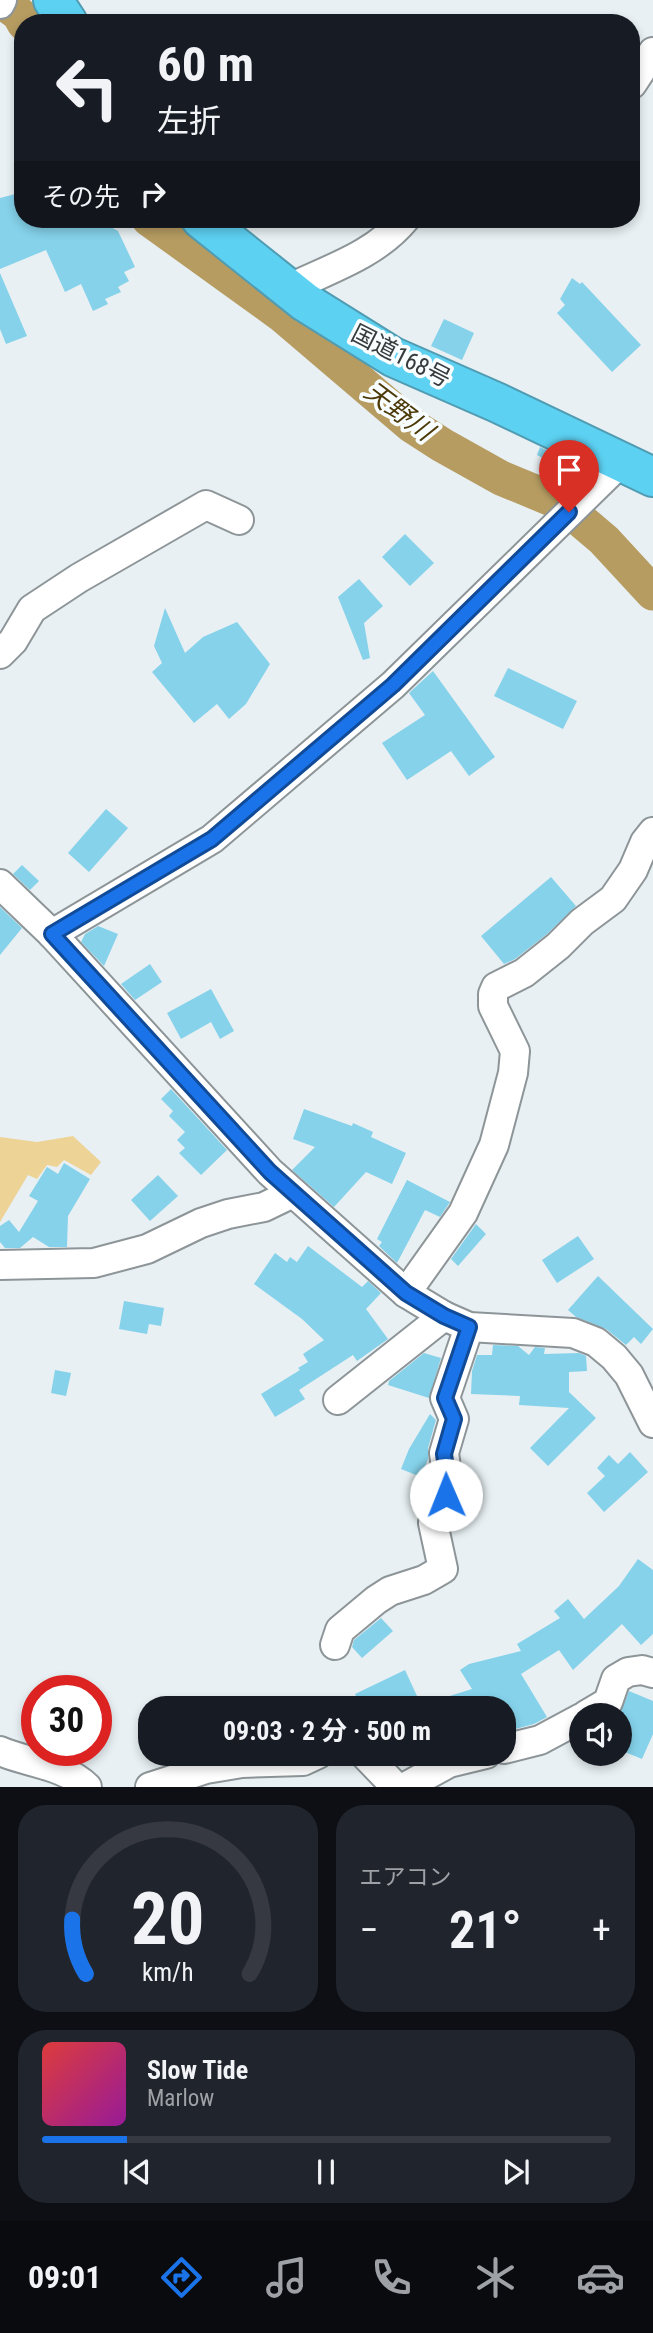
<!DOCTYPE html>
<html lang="ja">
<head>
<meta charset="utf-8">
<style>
  :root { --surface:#171b24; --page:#20242c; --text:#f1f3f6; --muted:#9ea1a6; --line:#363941; --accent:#1a73e8 }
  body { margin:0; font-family:"Roboto Condensed","Noto Sans JP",sans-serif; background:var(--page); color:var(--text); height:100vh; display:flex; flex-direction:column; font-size:26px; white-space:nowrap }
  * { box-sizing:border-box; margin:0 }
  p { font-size:23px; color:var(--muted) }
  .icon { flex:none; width:38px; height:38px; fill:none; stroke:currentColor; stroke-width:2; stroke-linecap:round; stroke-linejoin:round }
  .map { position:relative; height:1787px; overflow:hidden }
  .drawer { display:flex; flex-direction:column; gap:18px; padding:18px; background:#0d0f14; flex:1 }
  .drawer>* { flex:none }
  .top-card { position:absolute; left:14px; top:14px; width:626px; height:214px; border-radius:28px; box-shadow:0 4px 10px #0003; background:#171b24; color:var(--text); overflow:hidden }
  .controls { position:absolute; left:569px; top:1703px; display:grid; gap:14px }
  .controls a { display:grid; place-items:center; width:63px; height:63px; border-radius:50%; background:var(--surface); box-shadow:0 4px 10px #0003; font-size:35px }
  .speed { position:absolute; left:21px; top:1675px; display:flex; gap:14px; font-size:35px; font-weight:700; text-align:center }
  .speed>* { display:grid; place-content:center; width:91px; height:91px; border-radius:50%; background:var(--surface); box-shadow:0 4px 10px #0003; line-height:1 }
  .speed .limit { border:10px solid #d22; background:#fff; color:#111 }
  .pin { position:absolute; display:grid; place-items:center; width:60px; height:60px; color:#fff; margin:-72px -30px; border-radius:50% 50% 50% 0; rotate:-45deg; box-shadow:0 0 7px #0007 }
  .pin .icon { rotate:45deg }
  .me { position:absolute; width:77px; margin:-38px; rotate:359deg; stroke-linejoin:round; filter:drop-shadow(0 0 5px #0008) }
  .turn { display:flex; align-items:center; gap:24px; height:147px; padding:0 28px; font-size:32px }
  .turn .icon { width:91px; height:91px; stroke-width:2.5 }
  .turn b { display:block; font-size:49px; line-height:60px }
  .then { display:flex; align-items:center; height:66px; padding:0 28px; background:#0003; gap:14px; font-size:26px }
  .big { font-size:52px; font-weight:700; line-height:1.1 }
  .drawer .tile { flex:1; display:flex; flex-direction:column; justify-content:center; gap:10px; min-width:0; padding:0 24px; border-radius:28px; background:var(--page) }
  .drawer .dial { align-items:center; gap:0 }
  .dial svg { height:182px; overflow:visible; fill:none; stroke:var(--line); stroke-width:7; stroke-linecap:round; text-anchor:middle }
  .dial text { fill:var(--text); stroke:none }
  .song { display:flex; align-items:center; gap:21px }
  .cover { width:84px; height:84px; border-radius:10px; background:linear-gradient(135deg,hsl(0 70% 55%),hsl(300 70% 35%)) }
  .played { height:7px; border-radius:4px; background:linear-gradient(90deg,var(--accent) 15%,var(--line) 15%) }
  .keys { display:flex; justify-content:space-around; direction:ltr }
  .heat { display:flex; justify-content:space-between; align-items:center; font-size:38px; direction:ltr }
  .drawer .tiles { flex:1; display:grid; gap:18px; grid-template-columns:1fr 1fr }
  .tile:last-child { grid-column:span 2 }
  .trip { position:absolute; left:138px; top:1696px; width:378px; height:70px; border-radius:28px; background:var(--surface); box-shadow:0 4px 10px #0003; font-weight:700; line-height:70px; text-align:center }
  .dock { display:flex; height:112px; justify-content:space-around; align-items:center; background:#090b0e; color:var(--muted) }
  .dock .icon { width:49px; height:49px }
  .dock .on { color:var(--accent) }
  .dock b { font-size:32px; color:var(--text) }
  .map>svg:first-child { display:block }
  .green { fill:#eed397 }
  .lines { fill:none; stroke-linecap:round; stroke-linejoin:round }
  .river { stroke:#b69c61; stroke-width:35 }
  .building { fill:#85d2ea }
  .minor-casing { stroke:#8d9598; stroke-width:32 }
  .highway-casing { stroke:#509cb2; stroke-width:42 }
  .minor { stroke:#fff; stroke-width:28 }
  .highway { stroke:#5dd1f2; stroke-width:38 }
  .route-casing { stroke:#114b97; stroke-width:18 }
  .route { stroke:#1a73e8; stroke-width:12 }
  .labels { text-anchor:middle; stroke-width:7; stroke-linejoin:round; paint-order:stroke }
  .street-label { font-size:24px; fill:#383b3c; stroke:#f8fdff }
  .water-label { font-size:26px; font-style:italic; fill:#4d3a09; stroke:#f8fdff }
</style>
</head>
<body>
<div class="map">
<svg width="653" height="1787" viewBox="0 0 653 1787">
  <rect width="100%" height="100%" fill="#e8f0f3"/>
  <polygon class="green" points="73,1136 101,1162 91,1175 64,1160 57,1167 47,1165 37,1179 28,1175 0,1222 0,1137 37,1142"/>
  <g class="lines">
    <g class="river">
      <polyline points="0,0 19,14 24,23"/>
      <polyline points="149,219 282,315 411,425 442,445 501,478 559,502 604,540 653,593"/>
    </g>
  </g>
  <g class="building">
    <polygon points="23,192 23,219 96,219 118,231 135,267 124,272 129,281 118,287 121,292 105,299 108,304 93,311 81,284 65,292 46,250 0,269 0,198"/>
    <polygon points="0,273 27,336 6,344 0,329"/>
    <polygon points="572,278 580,284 582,282 641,345 612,372 557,313 565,305 560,299"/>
    <polygon points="444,319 474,333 462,360 431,346"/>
    <polygon points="540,447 585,469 581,477 537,455"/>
    <polygon points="405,534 434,563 410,586 382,557"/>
    <polygon points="359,579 383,606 364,623 370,658 363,660 338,597"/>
    <polygon points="165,608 185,653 203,637 237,622 270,664 246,704 229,719 217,704 194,723 152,672 162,663 154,646"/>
    <polygon points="508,668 577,701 563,729 494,696"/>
    <polygon points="433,671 495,757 469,776 451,751 407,780 382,743 425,715 409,693"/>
    <polygon points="106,809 128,828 89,872 68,853"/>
    <polygon points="22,865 39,881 30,890 13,874"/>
    <polygon points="551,877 576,906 547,934 515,959 504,964 481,936"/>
    <polygon points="0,907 22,928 0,955"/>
    <polygon points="98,926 118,934 104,966 81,942 85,934"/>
    <polygon points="150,964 162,982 135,1000 121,984"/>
    <polygon points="211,989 234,1031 220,1039 211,1022 181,1039 167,1013"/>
    <polygon points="171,1089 227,1150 201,1175 179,1153 185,1148 177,1140 185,1132 169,1116 173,1111 161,1099"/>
    <polygon points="304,1109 352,1126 353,1123 373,1132 371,1137 406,1153 392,1184 366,1172 334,1207 292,1170 315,1147 293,1139"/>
    <polygon points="64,1163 90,1179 68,1216 67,1247 49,1247 33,1237 20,1248 5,1248 0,1242 0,1226 9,1220 19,1232 38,1201 29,1196 47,1167 58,1174"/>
    <polygon points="158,1175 178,1196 150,1221 131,1200"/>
    <polygon points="407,1180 450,1202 440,1217 425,1210 397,1263 379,1246 382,1242 377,1239"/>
    <polygon points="476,1224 486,1234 458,1266 451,1259"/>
    <polygon points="578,1236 594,1259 557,1283 542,1260"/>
    <polygon points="308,1246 362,1287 368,1281 381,1293 366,1309 388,1339 357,1361 353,1355 299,1390 305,1399 275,1417 261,1394 300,1370 298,1368 308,1362 303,1354 324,1340 302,1319 254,1284 275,1253 287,1262 290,1257 297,1262"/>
    <polygon points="598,1276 653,1329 641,1344 634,1337 626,1345 606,1329 576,1317 568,1310"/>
    <polygon points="124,1301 164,1308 161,1326 149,1324 147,1334 119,1329"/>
    <polygon points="493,1345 518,1346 529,1355 535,1347 545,1348 544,1354 579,1353 586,1356 587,1371 569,1372 569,1392 596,1418 548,1466 530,1448 569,1408 519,1405 520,1396 471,1394 472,1371 477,1355 492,1355"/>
    <polygon points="424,1353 441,1358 429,1398 388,1385 389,1381"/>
    <polygon points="55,1370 71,1373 66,1396 51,1393"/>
    <polygon points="430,1414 436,1420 428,1448 428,1459 421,1477 401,1469 409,1449"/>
    <polygon points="630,1452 648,1472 604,1512 587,1493 605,1476 597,1468 609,1455 618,1464"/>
    <polygon points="638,1559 653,1570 653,1634 641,1645 622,1624 573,1670 559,1650 521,1674 547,1717 534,1724 504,1732 504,1708 425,1708 424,1704 472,1689 460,1670 469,1664 521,1651 517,1644 560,1618 554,1611 568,1599 584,1619 619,1586"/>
    <polygon points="381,1618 393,1631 362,1658 352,1647 354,1640"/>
    <polygon points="405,1670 417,1696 392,1708 361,1708 355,1694"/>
    <polygon points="629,1691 653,1701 653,1734 642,1759 620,1750 620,1713"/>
  </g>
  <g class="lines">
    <defs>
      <g id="minor">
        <polyline points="0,4 2,0"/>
        <polyline points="632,84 653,52"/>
        <path d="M288 289C329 269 375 255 405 219"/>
        <polyline points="0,654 13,641 32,609 79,578 206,505 239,520"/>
        <polyline points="0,884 52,934 270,1172 406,1293 444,1316 469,1327 573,1333 596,1342 614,1357 629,1375 653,1423"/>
        <polyline points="52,934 212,839 393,685 621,462"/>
        <polyline points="0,1265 94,1263 147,1249 201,1223 228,1214 264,1207 293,1193"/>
        <polyline points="406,1293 463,1213 494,1145 513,1073 515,1051 493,1006 493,994 496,987 524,973 558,946 582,922 613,899 633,870 645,842 653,832"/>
        <polyline points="338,1400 444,1316"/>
        <polyline points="335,1645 340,1630 376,1600 390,1591 424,1580 443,1569 433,1523 446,1495 447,1475 444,1453 454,1419 445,1398 469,1327"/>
        <polyline points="586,1715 608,1702 616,1679 628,1672 642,1670 653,1673"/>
        <polyline points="504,1749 540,1740 581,1718"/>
        <path d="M0 1751C28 1763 65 1765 87 1787"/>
        <polyline points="364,1754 393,1784 398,1787"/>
        <polyline points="150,1787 206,1769 242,1763 303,1761 318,1754"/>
        <polyline points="405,1787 449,1763 486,1754"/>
      </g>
      <g id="highway">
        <polyline points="53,0 68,23"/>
        <polyline points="201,219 305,302 393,357 498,403 653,477"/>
      </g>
    </defs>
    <use href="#minor" class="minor-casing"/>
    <use href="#highway" class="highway-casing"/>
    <use href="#minor" class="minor"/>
    <use href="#highway" class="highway"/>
  </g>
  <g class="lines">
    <defs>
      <polyline id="route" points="446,1495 447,1475 444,1454 454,1419 445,1398 469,1327 444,1316 406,1293 270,1172 52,934 212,839 393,685 569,512"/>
    </defs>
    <use href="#route" class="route-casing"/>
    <use href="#route" class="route"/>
  </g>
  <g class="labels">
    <g class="street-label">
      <text transform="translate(401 356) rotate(27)" y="8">国道168号</text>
    </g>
    <g class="water-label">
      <text transform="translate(399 411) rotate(37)" y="9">天野川</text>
    </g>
  </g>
</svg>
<div class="controls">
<a><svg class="icon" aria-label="sound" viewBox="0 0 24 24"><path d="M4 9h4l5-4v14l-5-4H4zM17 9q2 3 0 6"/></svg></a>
</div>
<div class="speed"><div class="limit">30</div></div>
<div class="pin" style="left:569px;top:512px;background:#d93025"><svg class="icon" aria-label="arrive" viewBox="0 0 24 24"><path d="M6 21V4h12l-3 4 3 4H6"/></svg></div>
<svg class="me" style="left:446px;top:1495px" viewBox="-20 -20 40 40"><circle r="19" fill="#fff"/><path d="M0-13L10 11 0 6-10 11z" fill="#1a73e8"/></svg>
<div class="trip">09:03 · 2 分 · 500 m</div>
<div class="top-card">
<div class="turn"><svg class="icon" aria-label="left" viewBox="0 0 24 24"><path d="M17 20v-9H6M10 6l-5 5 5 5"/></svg><div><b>60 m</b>左折</div></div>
<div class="then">その先<svg class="icon" aria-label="right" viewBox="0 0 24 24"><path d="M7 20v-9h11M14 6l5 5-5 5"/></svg></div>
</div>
</div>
<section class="drawer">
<div class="tiles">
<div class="tile dial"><svg viewBox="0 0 100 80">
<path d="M14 69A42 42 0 1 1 86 69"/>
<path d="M14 69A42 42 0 0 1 8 45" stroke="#1a73e8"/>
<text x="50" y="56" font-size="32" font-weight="700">20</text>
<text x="50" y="72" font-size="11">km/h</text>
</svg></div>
<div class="tile"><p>エアコン</p>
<div class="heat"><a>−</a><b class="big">21°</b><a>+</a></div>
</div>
<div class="tile">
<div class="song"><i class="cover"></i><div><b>Slow Tide</b><p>Marlow</p></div></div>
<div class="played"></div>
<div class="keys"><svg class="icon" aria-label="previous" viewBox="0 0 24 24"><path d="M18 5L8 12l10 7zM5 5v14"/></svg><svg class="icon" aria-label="pause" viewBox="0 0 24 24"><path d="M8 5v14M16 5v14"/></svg><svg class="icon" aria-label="next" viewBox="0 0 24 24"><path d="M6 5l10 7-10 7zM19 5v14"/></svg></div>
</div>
</div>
</section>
<nav class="dock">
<b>09:01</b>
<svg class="icon on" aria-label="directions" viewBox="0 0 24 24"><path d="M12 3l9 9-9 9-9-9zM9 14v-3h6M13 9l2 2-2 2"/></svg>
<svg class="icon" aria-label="music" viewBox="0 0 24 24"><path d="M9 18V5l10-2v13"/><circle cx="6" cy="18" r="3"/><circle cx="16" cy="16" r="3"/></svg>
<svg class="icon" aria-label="phone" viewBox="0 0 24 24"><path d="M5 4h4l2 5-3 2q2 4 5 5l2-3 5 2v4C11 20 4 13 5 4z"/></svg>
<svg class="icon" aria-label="climate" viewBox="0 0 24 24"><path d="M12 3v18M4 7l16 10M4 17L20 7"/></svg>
<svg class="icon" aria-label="car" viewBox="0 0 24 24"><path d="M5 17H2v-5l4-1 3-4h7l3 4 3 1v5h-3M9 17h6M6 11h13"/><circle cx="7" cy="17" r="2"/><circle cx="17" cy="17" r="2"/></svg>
</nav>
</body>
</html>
